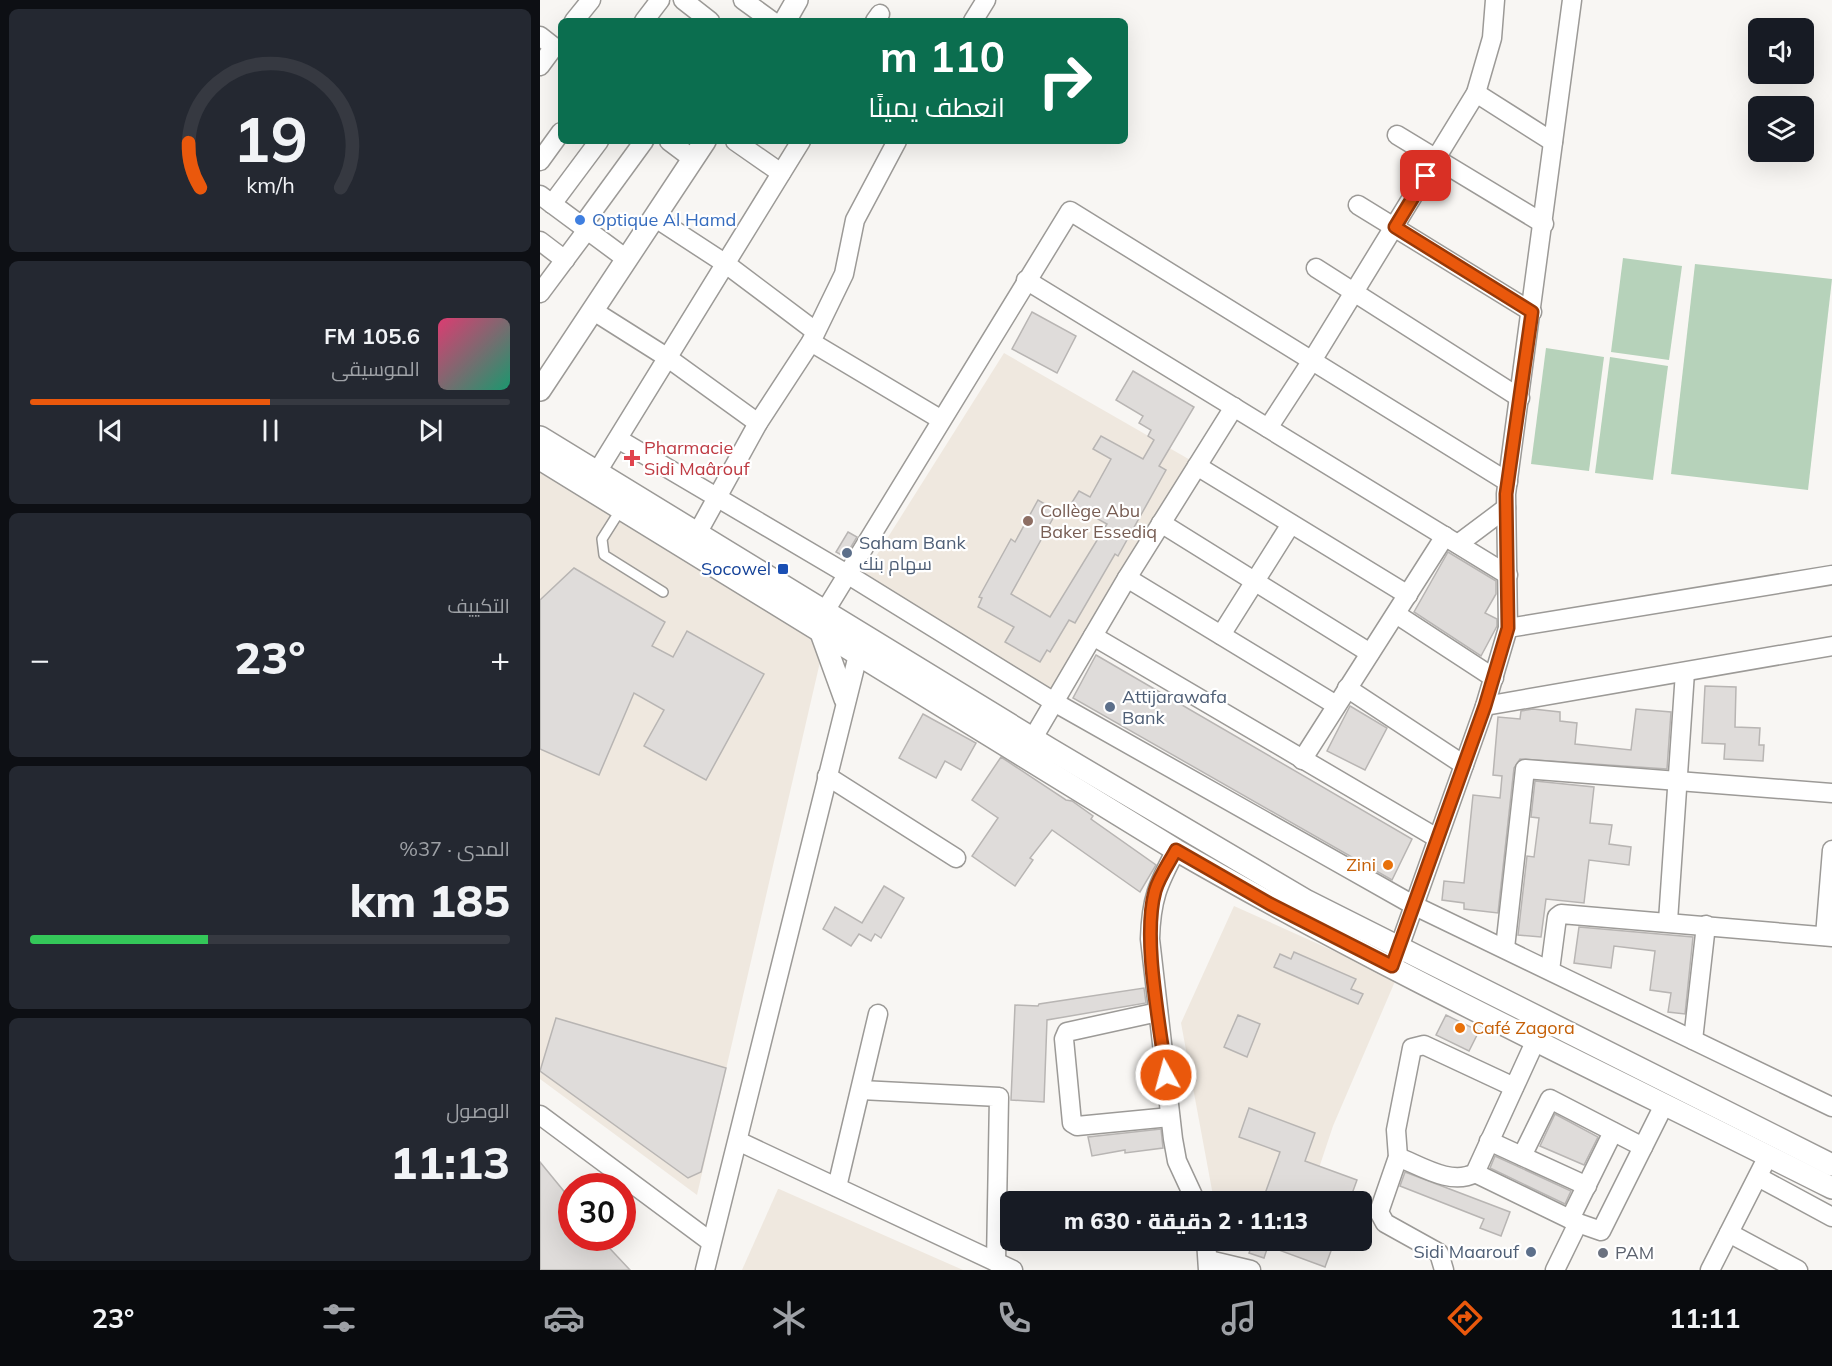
<!DOCTYPE html>
<html lang="ar">
<head>
<meta charset="utf-8">
<style>
  :root { --surface:#171b24; --page:#242831; --text:#f1f3f6; --muted:#9ea1a6; --line:#363941; --accent:#ea580c }
  body { margin:0; font-family:Mulish,Cairo,sans-serif; background:var(--page); color:var(--text); direction:rtl; height:100vh; display:flex; flex-direction:column; font-size:22px; white-space:nowrap }
  * { box-sizing:border-box; margin:0 }
  p { font-size:20px; color:var(--muted) }
  .icon { flex:none; width:33px; height:33px; fill:none; stroke:currentColor; stroke-width:2; stroke-linecap:round; stroke-linejoin:round }
  .map { position:relative; flex:1; overflow:hidden; direction:ltr }
  .details { display:flex; flex-direction:column; gap:9px; padding:9px; background:#0d0f14; width:540px }
  .details>* { flex:none }
  .hud { position:absolute; left:18px; top:18px; width:570px; height:126px; border-radius:9px; box-shadow:0 6px 24px #0002; direction:rtl; background:#0b6e4f; color:#fff; overflow:hidden }
  .fabs { position:absolute; left:1208px; top:18px; display:grid; gap:12px }
  .fabs a { display:grid; place-items:center; width:66px; height:66px; border-radius:9px; background:var(--surface); box-shadow:0 6px 24px #0002; font-size:30px }
  .speed { position:absolute; left:18px; top:1173px; display:flex; gap:12px; font-size:30px; font-weight:700; text-align:center }
  .speed>* { display:grid; place-content:center; width:78px; height:78px; border-radius:50%; background:var(--surface); box-shadow:0 6px 24px #0002; line-height:1 }
  .speed .limit { border:9px solid #d22; background:#fff; color:#111 }
  .pin { position:absolute; display:grid; place-items:center; width:51px; height:51px; color:#fff; margin:-26px; border-radius:12px; box-shadow:0 3px 9px #0006 }
  .me { position:absolute; width:66px; margin:-33px; rotate:353deg; stroke-linejoin:round; filter:drop-shadow(0 0 4px #0008) }
  .turn { display:flex; align-items:center; gap:21px; height:126px; padding:0 24px; font-size:27px }
  .turn .icon { width:78px; height:78px; stroke-width:2.5 }
  .turn b { display:block; font-size:42px; line-height:51px }
  .big { font-size:45px; font-weight:800; line-height:1.1 }
  .details .widget { flex:1; display:flex; flex-direction:column; justify-content:center; gap:9px; min-width:0; padding:0 21px; border-radius:9px; background:var(--page) }
  .details .dial { align-items:center; gap:0 }
  .dial svg { height:156px; overflow:visible; fill:none; stroke:var(--line); stroke-width:7; stroke-linecap:round; text-anchor:middle }
  .dial text { fill:var(--text); stroke:none }
  .song { display:flex; align-items:center; gap:18px }
  .cover { width:72px; height:72px; border-radius:9px; background:linear-gradient(135deg,hsl(340 70% 55%),hsl(160 70% 35%)) }
  .played { height:6px; border-radius:3px; background:linear-gradient(90deg,var(--accent) 50%,var(--line) 50%) }
  .keys { display:flex; justify-content:space-around; direction:ltr }
  .heat { display:flex; justify-content:space-between; align-items:center; font-size:33px; direction:ltr }
  .charge { height:9px; border-radius:4px; background:linear-gradient(90deg,#34c759 37%,var(--line) 0) }
  .trip { position:absolute; left:460px; top:1191px; width:372px; height:60px; border-radius:9px; background:var(--surface); box-shadow:0 6px 24px #0002; font-weight:800; line-height:60px; text-align:center; direction:rtl }
  .dock { display:flex; height:96px; justify-content:space-around; align-items:center; background:#090b0e; color:var(--muted) }
  .dock .icon { width:42px; height:42px }
  .dock .selected { color:var(--accent) }
  .dock b { font-size:27px; color:var(--text) }
  main { display:flex; flex:1; min-height:0 }
  .map>svg:first-child { display:block }
  .built { fill:#efe8df }
  .green { fill:#b6d2ba }
  .building { fill:#dfdcda; stroke:#b8b5b3; stroke-width:1.5 }
  .lines { fill:none; stroke-linecap:round; stroke-linejoin:round }
  .service-casing { stroke:#9c9a97; stroke-width:12 }
  .minor-casing { stroke:#9c9a97; stroke-width:21 }
  .tertiary-casing { stroke:#9c9a97; stroke-width:24 }
  .service { stroke:#fff; stroke-width:9 }
  .minor { stroke:#fff; stroke-width:18 }
  .tertiary { stroke:#fff; stroke-width:21 }
  .route-casing { stroke:#983908; stroke-width:15 }
  .route { stroke:#ea580c; stroke-width:10 }
  .shop-dot { fill:#3f7fe0; stroke:#fff; stroke-width:2 }
  .health-dot { fill:#e0444e; stroke:#fff; stroke-width:2 }
  .education-dot { fill:#8d6e63; stroke:#fff; stroke-width:2 }
  .service-dot { fill:#5c6f8a; stroke:#fff; stroke-width:2 }
  .transit-dot { fill:#1a4fb4; stroke:#fff; stroke-width:2 }
  .food-dot { fill:#e8710a; stroke:#fff; stroke-width:2 }
  .worship-dot { fill:#6b7280; stroke:#fff; stroke-width:2 }
  .labels { text-anchor:middle; stroke-width:4.5; stroke-linejoin:round; paint-order:stroke }
  .shop-label { font-size:18px; fill:#366cbe; stroke:#fff; text-anchor:start }
  .health-label { font-size:18px; fill:#be3a42; stroke:#fff; text-anchor:start }
  .education-label { font-size:18px; fill:#785e54; stroke:#fff; text-anchor:start }
  .service-label { font-size:18px; fill:#4e5e75; stroke:#fff; text-anchor:start }
  .transit-label { font-size:18px; fill:#164399; stroke:#fff; text-anchor:end }
  .food-label { font-size:18px; fill:#c56008; stroke:#fff; text-anchor:end }
  .worship-label { font-size:18px; fill:#5b616d; stroke:#fff; text-anchor:start }
</style>
</head>
<body>
<main>
<div class="map">
<svg width="1292" height="1270" viewBox="0 0 1292 1270">
  <rect width="100%" height="100%" fill="#f8f6f3"/>
  <g class="built">
    <polygon points="464,353 652,461 512,695 321,580"/>
    <polygon points="0,435 283,649 157,1195 0,1079"/>
    <polygon points="694,906 856,979 793,1126 768,1201 674,1201 641,1023"/>
    <polygon points="238,1189 239,1189 423,1270 202,1270"/>
  </g>
  <g class="green">
    <polygon points="1083,258 1142,266 1129,360 1071,352"/>
    <polygon points="1155,264 1292,279 1268,490 1131,474"/>
    <polygon points="1006,348 1064,357 1049,471 991,464"/>
    <polygon points="1070,357 1128,366 1113,480 1055,473"/>
  </g>
  <g class="building">
    <polygon points="492,312 536,336 517,373 472,349"/>
    <polygon points="593,371 654,407 619,466 626,470 578,556 575,554 535,623 529,620 510,652 507,650 500,662 465,642 474,627 438,607 442,598 439,597 471,539 475,542 498,500 517,511 471,594 510,617 567,524 531,504 539,491 550,497 571,459 553,449 561,436 603,459 614,440 608,436 611,430 599,423 603,416 576,400"/>
    <polygon points="308,532 317,537 305,557 296,552"/>
    <polygon points="908,552 956,581 956,594 945,613 957,619 957,626 941,656 874,612"/>
    <polygon points="34,568 125,622 112,646 133,657 147,631 224,674 166,780 104,746 124,710 94,693 59,775 0,749 0,600"/>
    <polygon points="556,655 872,839 852,880 533,698"/>
    <polygon points="1165,686 1196,687 1195,727 1220,728 1219,745 1224,745 1223,761 1184,759 1185,744 1162,743"/>
    <polygon points="810,706 847,728 825,770 787,751"/>
    <polygon points="993,709 1020,712 1020,721 1037,723 1035,744 1091,750 1096,709 1131,712 1127,769 980,759 974,768 958,913 924,909 924,903 902,900 904,881 924,883 933,795 960,798 962,776 953,775 958,717 980,719 981,711"/>
    <polygon points="383,714 436,743 421,770 405,761 396,778 359,758"/>
    <polygon points="461,757 526,800 532,801 553,816 551,819 616,865 600,892 512,830 490,858 493,860 475,886 432,856 458,818 432,800"/>
    <polygon points="995,781 1054,787 1050,823 1072,825 1069,844 1091,847 1089,865 1049,860 1044,903 1006,899 1001,937 978,935 987,856 994,857 999,818 991,817"/>
    <polygon points="344,886 364,898 341,938 335,934 331,941 319,934 311,946 283,929 295,907 322,923"/>
    <polygon points="1039,927 1153,937 1145,1014 1128,1012 1131,993 1110,990 1115,951 1074,946 1071,968 1034,963"/>
    <polygon points="754,952 816,979 811,989 823,994 818,1004 734,967 740,954 751,959"/>
    <polygon points="604,988 606,1003 507,1020 504,1102 471,1100 475,1005 498,1006 499,1004"/>
    <polygon points="698,1015 720,1024 707,1057 684,1047"/>
    <polygon points="906,1015 939,1031 929,1051 896,1035"/>
    <polygon points="16,1018 186,1068 161,1172 148,1178 0,1071"/>
    <polygon points="709,1108 775,1133 765,1161 817,1180 809,1202 722,1202 740,1152 699,1137"/>
    <polygon points="1015,1114 1058,1137 1044,1165 1000,1146"/>
    <polygon points="621,1129 623,1148 585,1153 585,1150 552,1156 548,1137"/>
    <polygon points="955,1156 1031,1191 1025,1204 950,1168"/>
    <polygon points="0,1162 32,1201 32,1238 60,1238 90,1270 0,1270"/>
    <polygon points="865,1172 970,1212 961,1236 940,1228 944,1219 860,1186"/>
    <polygon points="714,1240 795,1240 785,1267 728,1246 724,1258 709,1253"/>
  </g>
  <g class="lines">
    <defs>
      <polyline id="service" points="81,509 62,539 64,555 123,592"/>
      <g id="minor">
        <polyline points="143,0 170,21"/>
        <polyline points="203,0 232,21"/>
        <polyline points="34,21 51,0"/>
        <polyline points="104,21 120,0"/>
        <polyline points="335,21 340,14"/>
        <polyline points="433,21 446,0"/>
        <polyline points="0,36 14,47 0,66"/>
        <polyline points="936,93 1013,142"/>
        <polyline points="857,135 1004,224"/>
        <polyline points="129,141 153,159"/>
        <polyline points="195,141 241,173"/>
        <polyline points="0,161 21,132"/>
        <polyline points="0,195 85,258"/>
        <polyline points="12,204 59,141"/>
        <polyline points="818,205 992,312"/>
        <polyline points="114,217 186,264 275,331"/>
        <polyline points="42,226 104,141"/>
        <polyline points="0,241 25,260"/>
        <polyline points="776,268 980,398"/>
        <polyline points="486,280 968,575"/>
        <polyline points="0,293 47,230"/>
        <polyline points="52,310 128,358 218,423"/>
        <polyline points="271,342 400,419"/>
        <polyline points="728,428 773,359 936,93 952,38 955,0"/>
        <polyline points="78,439 307,574 514,702 875,906 1292,1107"/>
        <polyline points="657,466 868,595"/>
        <polyline points="57,472 261,141"/>
        <polyline points="621,523 830,653"/>
        <polyline points="158,532 218,423 271,342 304,274 315,220 357,141"/>
        <polyline points="918,544 966,508"/>
        <polyline points="587,578 796,705"/>
        <polyline points="285,611 530,211 968,482"/>
        <polyline points="856,614 954,678"/>
        <polyline points="968,628 1292,575"/>
        <polyline points="681,635 751,524"/>
        <polyline points="553,636 897,838"/>
        <polyline points="807,688 924,765"/>
        <polyline points="945,706 1292,646"/>
        <polyline points="493,738 587,578 694,407"/>
        <polyline points="762,760 905,536"/>
        <polyline points="287,776 416,858"/>
        <path d="M636 850C618 884 611 899 610 939L633 1139 637 1161 656 1202"/>
        <polyline points="1128,921 1145,672"/>
        <polyline points="1285,936 1292,850"/>
        <polyline points="965,948 985,769 1292,793"/>
        <polyline points="855,959 945,706 968,628 966,494 1032,0"/>
        <polyline points="1010,970 1017,917 1021,914 1292,937"/>
        <polyline points="618,1012 527,1032 524,1039 532,1123 537,1126 630,1117"/>
        <polyline points="1153,1040 1166,925"/>
        <polyline points="321,1090 459,1097 456,1262"/>
        <polyline points="0,1115 171,1242"/>
        <polyline points="198,1141 473,1270"/>
        <polyline points="949,1141 1047,1186"/>
        <polyline points="982,1156 1010,1099 1103,1147"/>
        <path d="M858 1157C881 1166 911 1186 935 1173L995 1042"/>
        <polyline points="935,1173 1038,1223 1061,1231 1124,1105"/>
        <polyline points="1218,1177 1292,1217"/>
        <polyline points="297,1187 338,1014"/>
        <polyline points="1030,1219 1073,1132"/>
        <polyline points="1189,1233 1258,1270"/>
        <polyline points="666,1240 668,1270"/>
        <polyline points="669,1260 711,1270"/>
        <polyline points="165,1270 321,643"/>
        <polyline points="904,1270 899,1253 845,1223 839,1212 858,1157 856,1130 872,1048 884,1045 974,1087"/>
        <polyline points="1015,1270 1038,1223"/>
        <polyline points="1170,1270 1228,1156"/>
      </g>
      <g id="tertiary">
        <polyline points="245,21 257,0"/>
        <polyline points="0,390 165,141"/>
        <polyline points="0,437 510,749 767,901 1292,1165"/>
        <path d="M0 459 636 850C849 973 1072 1077 1292 1188"/>
        <polyline points="280,630 305,699"/>
      </g>
    </defs>
    <use href="#service" class="service-casing"/>
    <use href="#minor" class="minor-casing"/>
    <use href="#tertiary" class="tertiary-casing"/>
    <use href="#service" class="service"/>
    <use href="#minor" class="minor"/>
    <use href="#tertiary" class="tertiary"/>
  </g>
  <g class="lines">
    <defs>
      <path id="route" d="M626 1075C620 1024 602 939 615 891 619 877 629 863 636 850L730 904 852 966 945 706 968 628 966 494 992 312 855 227 886 176"/>
    </defs>
    <use href="#route" class="route-casing"/>
    <use href="#route" class="route"/>
  </g>
  <circle class="shop-dot" cx="40" cy="220" r="6"/>
  <path class="health-dot" d="M89 449h6v6h6v6h-6v6h-6v-6h-6v-6h6z"/>
  <circle class="education-dot" cx="488" cy="521" r="6"/>
  <g class="service-dot">
    <circle cx="307" cy="553" r="6"/>
    <circle cx="570" cy="707" r="6"/>
    <circle cx="991" cy="1252" r="6"/>
  </g>
  <rect class="transit-dot" x="237" y="563" width="12" height="12" rx="3"/>
  <g class="food-dot">
    <circle cx="848" cy="865" r="6"/>
    <circle cx="920" cy="1028" r="6"/>
  </g>
  <circle class="worship-dot" cx="1063" cy="1253" r="6"/>
  <g class="labels">
    <g class="shop-label">
      <text x="52" y="226">Optique Al Hamd</text>
    </g>
    <g class="health-label">
      <text x="104" y="454">Pharmacie<tspan x="104" dy="21">Sidi Maârouf</tspan></text>
    </g>
    <g class="education-label">
      <text x="500" y="517">Collège Abu<tspan x="500" dy="21">Baker Essediq</tspan></text>
    </g>
    <g class="service-label">
      <text x="319" y="549">Saham Bank<tspan x="319" dy="21">سهام بنك</tspan></text>
      <text x="582" y="703">Attijarawafa<tspan x="582" dy="21">Bank</tspan></text>
      <text x="979" y="1258" text-anchor="end">Sidi Maarouf</text>
    </g>
    <g class="transit-label">
      <text x="231" y="575">Socowel</text>
    </g>
    <g class="food-label">
      <text x="836" y="871">Zini</text>
      <text x="932" y="1034" text-anchor="start">Café Zagora</text>
    </g>
    <g class="worship-label">
      <text x="1075" y="1259">PAM</text>
    </g>
  </g>
</svg>
<div class="fabs">
<a><svg class="icon" aria-label="sound" viewBox="0 0 24 24"><path d="M4 9h4l5-4v14l-5-4H4zM17 9q2 3 0 6"/></svg></a>
<a><svg class="icon" aria-label="layers" viewBox="0 0 24 24"><path d="M12 4l9 5-9 5-9-5zM3 14l9 5 9-5"/></svg></a>
</div>
<div class="speed"><div class="limit">30</div></div>
<div class="pin" style="left:886px;top:176px;background:#d93025"><svg class="icon" aria-label="arrive" viewBox="0 0 24 24"><path d="M6 21V4h12l-3 4 3 4H6"/></svg></div>
<svg class="me" style="left:626px;top:1075px" viewBox="-20 -20 40 40"><circle r="17" fill="#ea580c" stroke="#fff" stroke-width="3"/><path d="M0-11L8 9 0 5-8 9z" fill="#fff"/></svg>
<div class="trip">11:13 · 2 دقيقة · 630 m</div>
<div class="hud">
<div class="turn"><svg class="icon" aria-label="right" viewBox="0 0 24 24"><path d="M7 20v-9h11M14 6l5 5-5 5"/></svg><div><b>110 m</b>انعطف يمينًا</div></div>
</div>
</div>
<section class="details">
<div class="widget dial"><svg viewBox="0 0 100 80">
<path d="M14 69A42 42 0 1 1 86 69"/>
<path d="M14 69A42 42 0 0 1 8 46" stroke="#ea580c"/>
<text x="50" y="56" font-size="32" font-weight="700">19</text>
<text x="50" y="72" font-size="11">km/h</text>
</svg></div>
<div class="widget">
<div class="song"><i class="cover"></i><div><b>105.6 FM</b><p>الموسيقى</p></div></div>
<div class="played"></div>
<div class="keys"><svg class="icon" aria-label="previous" viewBox="0 0 24 24"><path d="M18 5L8 12l10 7zM5 5v14"/></svg><svg class="icon" aria-label="pause" viewBox="0 0 24 24"><path d="M8 5v14M16 5v14"/></svg><svg class="icon" aria-label="next" viewBox="0 0 24 24"><path d="M6 5l10 7-10 7zM19 5v14"/></svg></div>
</div>
<div class="widget"><p>التكييف</p>
<div class="heat"><a>−</a><b class="big">23°</b><a>+</a></div>
</div>
<div class="widget"><p>المدى · 37%</p><b class="big">185 km</b><div class="charge"></div></div>
<div class="widget"><p>الوصول</p><b class="big">11:13</b></div>
</section>
</main>
<nav class="dock">
<b>11:11</b>
<svg class="icon selected" aria-label="directions" viewBox="0 0 24 24"><path d="M12 3l9 9-9 9-9-9zM9 14v-3h6M13 9l2 2-2 2"/></svg>
<svg class="icon" aria-label="music" viewBox="0 0 24 24"><path d="M9 18V5l10-2v13"/><circle cx="6" cy="18" r="3"/><circle cx="16" cy="16" r="3"/></svg>
<svg class="icon" aria-label="phone" viewBox="0 0 24 24"><path d="M5 4h4l2 5-3 2q2 4 5 5l2-3 5 2v4C11 20 4 13 5 4z"/></svg>
<svg class="icon" aria-label="climate" viewBox="0 0 24 24"><path d="M12 3v18M4 7l16 10M4 17L20 7"/></svg>
<svg class="icon" aria-label="car" viewBox="0 0 24 24"><path d="M5 17H2v-5l4-1 3-4h7l3 4 3 1v5h-3M9 17h6M6 11h13"/><circle cx="7" cy="17" r="2"/><circle cx="17" cy="17" r="2"/></svg>
<svg class="icon" aria-label="filters" viewBox="0 0 24 24"><path d="M4 7h16M4 17h16"/><circle cx="9" cy="7" r="2"/><circle cx="15" cy="17" r="2"/></svg>
<b>23°</b>
</nav>
</body>
</html>
